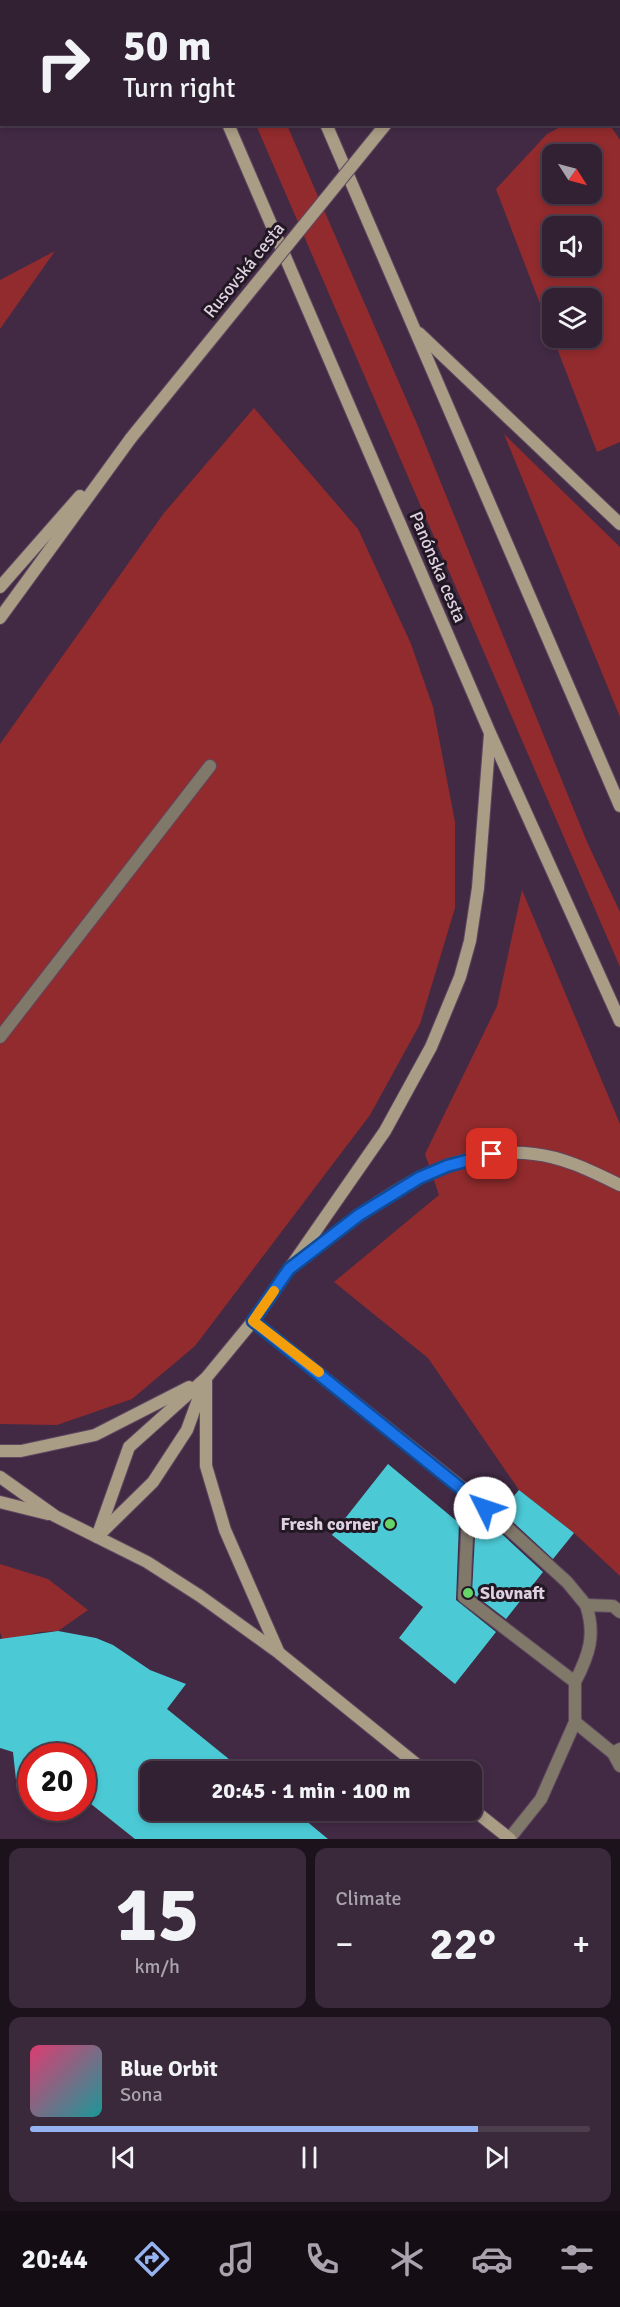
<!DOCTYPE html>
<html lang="en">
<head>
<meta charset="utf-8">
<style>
  :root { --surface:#322033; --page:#3a283b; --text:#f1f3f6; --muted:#a8a3ac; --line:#4d3e4e; --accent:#95b2f1 }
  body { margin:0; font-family:Signika,sans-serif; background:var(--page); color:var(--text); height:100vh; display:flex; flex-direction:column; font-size:22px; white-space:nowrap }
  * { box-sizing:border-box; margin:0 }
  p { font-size:20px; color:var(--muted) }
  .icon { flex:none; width:33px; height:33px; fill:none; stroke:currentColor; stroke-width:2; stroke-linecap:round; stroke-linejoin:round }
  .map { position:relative; height:1839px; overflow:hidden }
  .side { display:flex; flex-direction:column; gap:9px; padding:9px; background:#1c121c; flex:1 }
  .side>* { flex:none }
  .top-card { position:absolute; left:0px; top:0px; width:621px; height:126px; box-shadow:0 3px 9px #0003,0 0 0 2px var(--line); background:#322033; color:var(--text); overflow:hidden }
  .needle { width:39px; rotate:126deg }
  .fabs { position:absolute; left:542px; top:144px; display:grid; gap:12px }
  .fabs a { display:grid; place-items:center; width:60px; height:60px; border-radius:12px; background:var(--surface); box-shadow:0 3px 9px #0003,0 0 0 2px var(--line); font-size:30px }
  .speed { position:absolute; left:18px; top:1743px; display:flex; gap:12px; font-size:30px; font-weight:700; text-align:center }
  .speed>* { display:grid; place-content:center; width:78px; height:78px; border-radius:50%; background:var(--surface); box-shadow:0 3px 9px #0003,0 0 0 2px var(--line); line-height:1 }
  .speed .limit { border:9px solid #d22; background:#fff; color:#111 }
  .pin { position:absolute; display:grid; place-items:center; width:51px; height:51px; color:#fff; margin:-26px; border-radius:12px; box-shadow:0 3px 9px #0006 }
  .me { position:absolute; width:66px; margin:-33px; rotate:311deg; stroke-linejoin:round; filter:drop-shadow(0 0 4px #0008) }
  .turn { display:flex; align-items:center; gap:21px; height:126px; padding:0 24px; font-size:27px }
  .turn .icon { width:78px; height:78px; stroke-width:2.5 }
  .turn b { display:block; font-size:42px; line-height:51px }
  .big { font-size:45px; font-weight:700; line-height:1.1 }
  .side .card { flex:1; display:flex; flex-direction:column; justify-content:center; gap:9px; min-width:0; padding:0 21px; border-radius:12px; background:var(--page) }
  .side .dial { align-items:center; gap:0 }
  .dial b { font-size:78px; line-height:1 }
  .song { display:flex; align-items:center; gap:18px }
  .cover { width:72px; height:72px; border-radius:9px; background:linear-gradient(135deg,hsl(340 70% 55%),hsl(180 70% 35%)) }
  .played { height:6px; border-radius:3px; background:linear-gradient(90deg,var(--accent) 80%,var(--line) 80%) }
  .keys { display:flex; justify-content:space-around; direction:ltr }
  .heat { display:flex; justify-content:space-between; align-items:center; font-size:33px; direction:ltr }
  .side .tiles { flex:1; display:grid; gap:9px; grid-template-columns:1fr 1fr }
  .card:last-child { grid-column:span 2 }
  .trip { position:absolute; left:140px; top:1761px; width:342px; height:60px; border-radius:12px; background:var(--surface); box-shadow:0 3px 9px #0003,0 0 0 2px var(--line); font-weight:700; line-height:60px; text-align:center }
  .tab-bar { display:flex; height:96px; justify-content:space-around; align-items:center; background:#140d14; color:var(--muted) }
  .tab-bar .icon { width:42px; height:42px }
  .tab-bar .on { color:var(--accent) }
  .tab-bar b { font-size:27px; color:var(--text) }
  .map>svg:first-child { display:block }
  .green { fill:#922b2d; fill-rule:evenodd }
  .building { fill:#4bcad6 }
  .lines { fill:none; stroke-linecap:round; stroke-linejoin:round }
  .lane-casing { stroke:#5e4860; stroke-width:14 }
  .secondary-casing { stroke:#5e4860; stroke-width:14 }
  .lane { stroke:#807869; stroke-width:12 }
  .secondary { stroke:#aa9d86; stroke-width:12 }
  .secondary-bridge-casing { stroke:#5e4860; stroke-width:14; stroke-linecap:butt }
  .secondary-bridge { stroke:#aa9d86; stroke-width:12 }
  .route-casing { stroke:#114b97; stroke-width:15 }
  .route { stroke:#1a73e8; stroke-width:10 }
  .slow { stroke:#f59e0b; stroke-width:10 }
  .poi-dot { fill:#66d466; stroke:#221823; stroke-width:2 }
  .labels { text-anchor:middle; stroke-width:6; stroke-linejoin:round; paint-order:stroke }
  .street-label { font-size:18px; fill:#ded0e0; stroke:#221823 }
  .poi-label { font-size:18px; font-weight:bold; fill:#ded0e0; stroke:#221823; text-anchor:end }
</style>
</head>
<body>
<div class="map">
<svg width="620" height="1839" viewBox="0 0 620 1839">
  <rect width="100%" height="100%" fill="#422a44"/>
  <g class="green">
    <polygon points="256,125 287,125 417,424 587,842 620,912 620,967"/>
    <path d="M564 125H610L620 140V442L597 452 553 338H591V298H552V335L496 189 547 134ZM591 154V194H552V154ZM591 226V266H552V226Z"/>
    <polygon points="55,251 0,329 0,280"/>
    <polygon points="254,408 358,529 411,644 433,707 455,822 455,908 420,1024 370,1115 195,1346 132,1399 57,1425 0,1424 0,744 164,513"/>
    <polygon points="504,434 620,547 620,717"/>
    <polygon points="522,890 620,1124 620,1576 574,1533 519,1490 428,1358 334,1282 439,1195 425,1154 497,1006"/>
    <polygon points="0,1564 48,1579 88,1610 58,1631 40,1632 3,1641 0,1632"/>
  </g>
  <g class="building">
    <polygon points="388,1464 459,1523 456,1600 496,1632 455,1684 399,1638 423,1607 332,1535"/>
    <polygon points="519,1490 574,1533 553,1559 501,1511"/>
    <polygon points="491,1524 543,1572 506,1619 472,1593 475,1536 479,1539"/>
    <polygon points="58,1631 96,1638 113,1645 150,1670 186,1684 167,1709 245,1772 150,1772 150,1810 293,1810 328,1839 135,1839 86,1800 82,1803 82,1756 32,1756 32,1808 78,1808 69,1816 31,1807 22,1799 17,1789 13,1752 0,1748 0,1639"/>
  </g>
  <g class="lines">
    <defs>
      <g id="lane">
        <polyline points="0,1037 210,766"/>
        <polyline points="253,1321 469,1493 464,1597 575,1682 575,1722 541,1799 509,1839"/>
        <polyline points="469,1493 567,1582 586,1605"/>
        <path d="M575 1682C589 1655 596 1635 586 1605L613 1606 620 1612"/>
        <polyline points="575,1722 613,1753 620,1749"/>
        <polyline points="613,1753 620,1766"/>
      </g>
      <g id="secondary">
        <polyline points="175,0 175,2"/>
        <polyline points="273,0 274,2"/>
        <polyline points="485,2 487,0"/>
        <polyline points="228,124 490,733 620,1021"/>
        <polyline points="326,124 620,806"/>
        <polyline points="419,333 620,524"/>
        <polyline points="0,587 80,496"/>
        <polyline points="0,618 131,438"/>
        <path d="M297 1263C365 1211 442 1143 534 1154 564 1157 593 1172 620 1185"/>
        <polyline points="206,1378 206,1466 225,1530 278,1651"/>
        <polyline points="0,1451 21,1451 95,1435 189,1387"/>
        <polyline points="0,1477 55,1516 147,1562 200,1596 279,1653 426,1772"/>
        <polyline points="0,1502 48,1514"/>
        <polyline points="100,1534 153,1482 187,1430 203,1386"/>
        <polyline points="97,1537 129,1447 206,1378 253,1321 385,1131 431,1047 460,977 470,941 478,888 490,734"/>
        <polyline points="471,1808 510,1839"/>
      </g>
    </defs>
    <use href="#lane" class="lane-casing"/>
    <use href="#secondary" class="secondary-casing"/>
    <use href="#lane" class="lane"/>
    <use href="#secondary" class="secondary"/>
    <defs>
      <polyline id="secondary-bridge" points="131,438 386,124"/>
    </defs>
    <use href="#secondary-bridge" class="secondary-bridge-casing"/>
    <use href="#secondary-bridge" class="secondary-bridge"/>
  </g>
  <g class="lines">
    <defs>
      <polyline id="route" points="485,1508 253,1321 289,1269 359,1215 419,1178 447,1166 492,1154"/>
    </defs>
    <use href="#route" class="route-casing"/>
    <use href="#route" class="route"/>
    <polyline class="slow" points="274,1291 253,1321 319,1372"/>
  </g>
  <g class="poi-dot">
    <circle cx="390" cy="1524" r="6"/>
    <circle cx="468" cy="1593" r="6"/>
  </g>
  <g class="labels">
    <g class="street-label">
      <text transform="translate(244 270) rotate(-51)" y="6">Rusovská cesta</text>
      <text transform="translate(438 567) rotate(67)" y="6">Panónska cesta</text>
    </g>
    <g class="poi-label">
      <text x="378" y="1530">Fresh corner</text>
      <text x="480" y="1599" text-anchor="start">Slovnaft</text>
    </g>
  </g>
</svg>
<div class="fabs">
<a><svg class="needle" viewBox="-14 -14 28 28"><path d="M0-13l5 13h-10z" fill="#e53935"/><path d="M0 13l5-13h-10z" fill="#a8a3ac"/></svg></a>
<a><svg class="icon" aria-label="sound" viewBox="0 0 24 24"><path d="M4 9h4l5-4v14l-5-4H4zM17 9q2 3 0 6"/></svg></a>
<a><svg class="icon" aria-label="layers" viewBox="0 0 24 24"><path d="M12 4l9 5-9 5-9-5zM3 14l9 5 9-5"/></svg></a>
</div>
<div class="speed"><div class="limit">20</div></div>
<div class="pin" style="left:492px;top:1154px;background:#d93025"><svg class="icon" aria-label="arrive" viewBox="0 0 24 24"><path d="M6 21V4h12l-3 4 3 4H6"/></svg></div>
<svg class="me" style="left:485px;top:1508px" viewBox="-20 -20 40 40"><circle r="19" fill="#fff"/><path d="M0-13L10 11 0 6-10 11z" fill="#1a73e8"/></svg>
<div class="trip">20:45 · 1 min · 100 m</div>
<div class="top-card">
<div class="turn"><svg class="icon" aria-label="right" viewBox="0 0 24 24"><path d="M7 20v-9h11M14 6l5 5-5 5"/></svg><div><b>50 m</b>Turn right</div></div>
</div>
</div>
<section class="side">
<div class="tiles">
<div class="card dial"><b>15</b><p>km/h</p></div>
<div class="card"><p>Climate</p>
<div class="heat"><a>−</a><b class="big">22°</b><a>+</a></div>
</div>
<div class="card">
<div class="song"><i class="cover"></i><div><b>Blue Orbit</b><p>Sona</p></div></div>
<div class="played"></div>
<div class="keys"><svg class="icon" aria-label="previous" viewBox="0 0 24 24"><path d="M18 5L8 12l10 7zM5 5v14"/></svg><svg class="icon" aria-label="pause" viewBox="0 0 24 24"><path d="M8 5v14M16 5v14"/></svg><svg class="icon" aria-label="next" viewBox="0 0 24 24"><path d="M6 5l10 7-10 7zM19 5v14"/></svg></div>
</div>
</div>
</section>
<nav class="tab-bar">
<b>20:44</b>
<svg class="icon on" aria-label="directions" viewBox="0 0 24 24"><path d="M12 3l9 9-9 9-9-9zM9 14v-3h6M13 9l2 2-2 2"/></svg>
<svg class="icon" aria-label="music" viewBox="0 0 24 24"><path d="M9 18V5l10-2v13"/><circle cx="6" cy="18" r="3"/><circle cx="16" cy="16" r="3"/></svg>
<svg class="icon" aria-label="phone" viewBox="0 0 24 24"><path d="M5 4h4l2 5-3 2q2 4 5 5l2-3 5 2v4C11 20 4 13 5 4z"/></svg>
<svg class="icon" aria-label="climate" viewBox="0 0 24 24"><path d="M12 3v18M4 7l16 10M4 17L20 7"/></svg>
<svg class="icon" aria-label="car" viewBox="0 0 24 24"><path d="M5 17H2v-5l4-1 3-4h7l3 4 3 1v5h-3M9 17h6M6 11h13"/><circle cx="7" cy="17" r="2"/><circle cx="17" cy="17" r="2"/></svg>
<svg class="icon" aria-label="filters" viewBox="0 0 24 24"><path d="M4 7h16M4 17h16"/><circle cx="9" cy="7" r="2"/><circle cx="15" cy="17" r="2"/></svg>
</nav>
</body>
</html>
